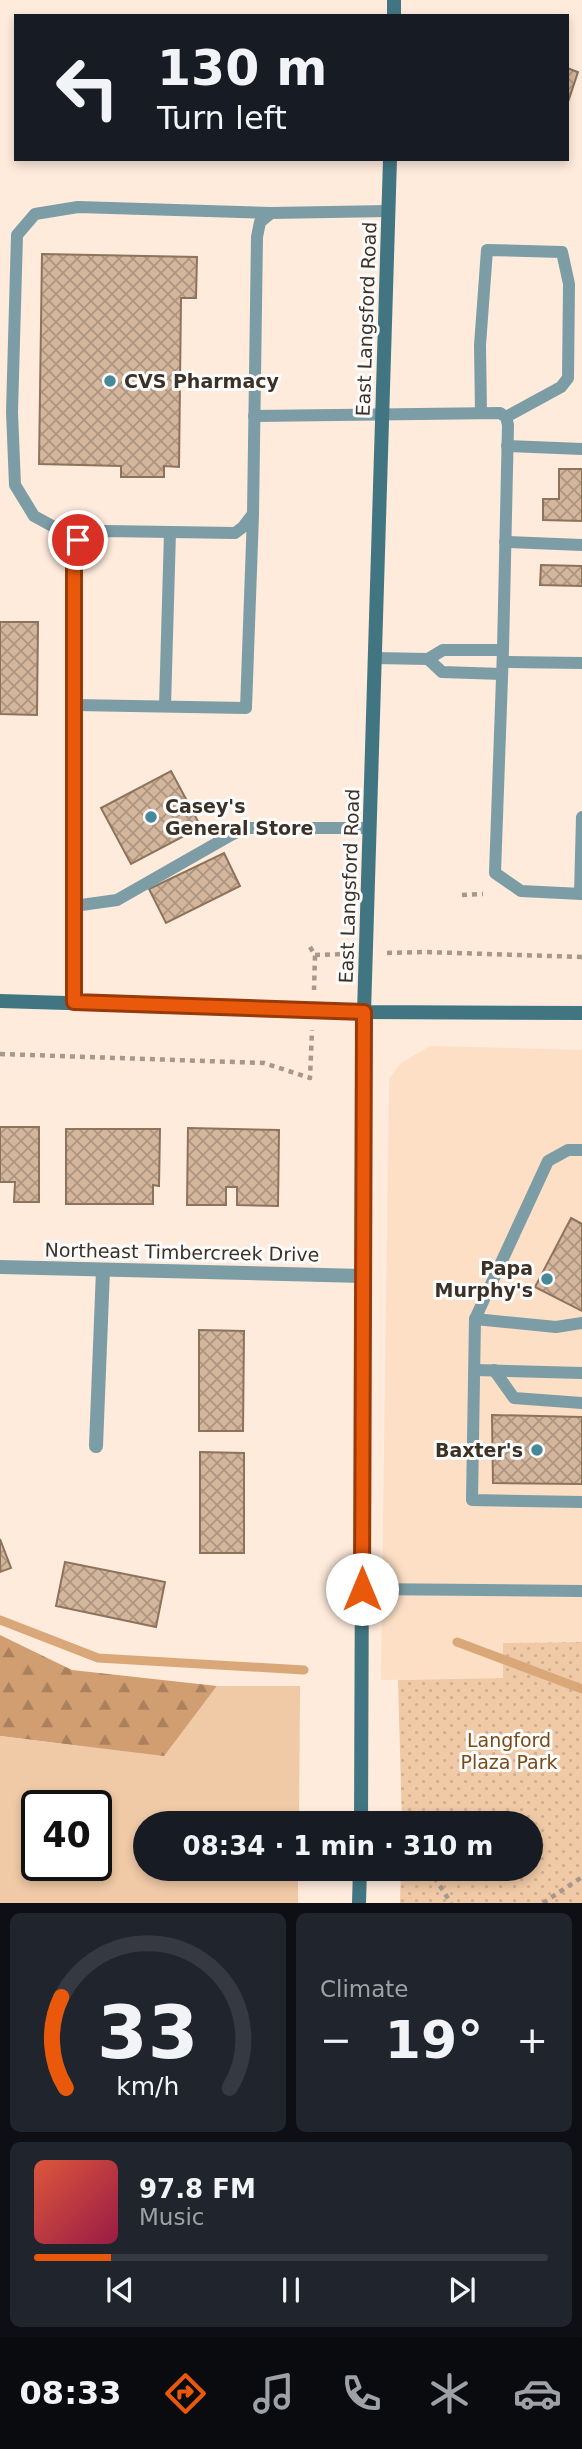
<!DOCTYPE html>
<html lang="en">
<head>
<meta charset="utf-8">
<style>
  :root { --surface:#171b24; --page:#20242c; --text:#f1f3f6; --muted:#9ea1a6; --line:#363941; --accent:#ea580c }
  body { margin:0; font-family:"DejaVu Sans",sans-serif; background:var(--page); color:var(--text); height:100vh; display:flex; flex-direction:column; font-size:26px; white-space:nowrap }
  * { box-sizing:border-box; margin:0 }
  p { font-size:23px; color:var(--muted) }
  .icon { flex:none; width:38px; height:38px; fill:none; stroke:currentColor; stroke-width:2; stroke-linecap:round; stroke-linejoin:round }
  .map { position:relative; height:1903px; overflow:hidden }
  .sheet { display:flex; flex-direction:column; gap:10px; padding:10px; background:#0d0f14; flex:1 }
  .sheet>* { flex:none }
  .hud { position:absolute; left:14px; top:14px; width:555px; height:147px; border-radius:0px; box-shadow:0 4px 10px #0003; background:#171b24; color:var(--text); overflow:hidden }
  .speed { position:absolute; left:21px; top:1790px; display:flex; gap:14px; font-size:35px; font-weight:700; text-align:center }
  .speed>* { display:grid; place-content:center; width:91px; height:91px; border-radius:50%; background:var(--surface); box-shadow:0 4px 10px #0003; line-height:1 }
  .speed .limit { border:4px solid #111; border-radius:10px; background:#fff; color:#111 }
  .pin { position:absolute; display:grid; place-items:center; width:60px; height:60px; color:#fff; margin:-30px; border:4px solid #fff; border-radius:50%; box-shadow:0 2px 7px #0007 }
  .me { position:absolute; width:77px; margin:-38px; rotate:0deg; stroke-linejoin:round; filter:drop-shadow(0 0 5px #0008) }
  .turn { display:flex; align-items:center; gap:24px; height:147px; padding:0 28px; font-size:32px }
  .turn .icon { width:91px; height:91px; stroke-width:2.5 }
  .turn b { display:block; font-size:49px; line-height:60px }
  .big { font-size:52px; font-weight:800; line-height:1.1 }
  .sheet .tile { flex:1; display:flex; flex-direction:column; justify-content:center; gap:10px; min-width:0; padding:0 24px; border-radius:10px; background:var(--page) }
  .sheet .dial { align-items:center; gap:0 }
  .dial svg { height:182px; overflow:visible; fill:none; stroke:var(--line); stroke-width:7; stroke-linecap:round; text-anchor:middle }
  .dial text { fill:var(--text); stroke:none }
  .song { display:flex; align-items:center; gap:21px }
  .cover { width:84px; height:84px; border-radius:10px; background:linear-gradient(135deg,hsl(10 70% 55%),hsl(340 70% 35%)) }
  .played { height:7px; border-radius:4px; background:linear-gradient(90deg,var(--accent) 15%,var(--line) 15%) }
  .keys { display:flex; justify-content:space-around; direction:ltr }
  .heat { display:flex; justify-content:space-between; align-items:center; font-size:38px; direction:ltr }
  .sheet .tiles { flex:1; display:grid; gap:10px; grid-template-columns:1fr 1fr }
  .tile:last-child { grid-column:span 2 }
  .trip { position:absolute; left:133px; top:1811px; width:410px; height:70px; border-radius:35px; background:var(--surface); box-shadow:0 4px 10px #0003; font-weight:800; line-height:70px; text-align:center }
  .dock { display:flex; height:112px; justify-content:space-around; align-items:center; background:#090b0e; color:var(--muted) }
  .dock .icon { width:49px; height:49px }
  .dock .current { color:var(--accent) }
  .dock b { font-size:32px; color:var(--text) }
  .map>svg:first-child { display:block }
  .built { fill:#fcdfc5 }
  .green { fill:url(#green-dots) }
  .forest { fill:url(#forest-firs) }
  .pitch { fill:#f0c9a6; fill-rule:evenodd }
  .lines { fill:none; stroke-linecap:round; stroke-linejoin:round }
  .stream { stroke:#daa779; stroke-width:9 }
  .building { fill:url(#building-cross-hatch); stroke:#8e735c; stroke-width:2 }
  .path { stroke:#a7988b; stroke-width:4.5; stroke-dasharray:5 5; stroke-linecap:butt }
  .lane { stroke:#7c9da6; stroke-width:12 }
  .street { stroke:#7c9da6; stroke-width:14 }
  .secondary { stroke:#427582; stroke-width:14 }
  .route-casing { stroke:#983908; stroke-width:18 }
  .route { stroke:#ea580c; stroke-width:12 }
  .poi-dot { fill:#47899a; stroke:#fcfcfc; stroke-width:2.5 }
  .labels { text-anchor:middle; stroke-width:6; stroke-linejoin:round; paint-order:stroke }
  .street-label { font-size:19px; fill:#3c3126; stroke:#fcfcfc }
  .poi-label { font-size:19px; font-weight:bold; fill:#3c3126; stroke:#fcfcfc; text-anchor:start }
  .park-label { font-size:19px; fill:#7a4a15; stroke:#fcfcfc }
</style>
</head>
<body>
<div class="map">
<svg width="582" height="1903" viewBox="0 0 582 1903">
  <defs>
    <pattern id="green-dots" width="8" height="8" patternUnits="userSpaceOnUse" patternTransform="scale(1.75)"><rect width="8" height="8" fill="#f0c9a6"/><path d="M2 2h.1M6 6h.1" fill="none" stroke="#cfad8f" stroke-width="1.8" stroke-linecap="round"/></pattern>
    <pattern id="forest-firs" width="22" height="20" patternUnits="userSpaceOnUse" patternTransform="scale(1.75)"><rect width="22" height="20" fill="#d19e71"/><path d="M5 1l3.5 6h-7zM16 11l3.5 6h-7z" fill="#ab815d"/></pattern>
    <pattern id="building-cross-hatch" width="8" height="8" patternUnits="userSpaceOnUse" patternTransform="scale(1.75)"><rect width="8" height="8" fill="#d4b69d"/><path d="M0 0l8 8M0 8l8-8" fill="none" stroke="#ad9580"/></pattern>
  </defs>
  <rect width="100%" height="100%" fill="#feebdc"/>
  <polygon class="built" points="430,1046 582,1050 582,1642 503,1643 504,1678 381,1680 389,1079 401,1063"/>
  <polygon class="green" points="582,1642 582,1903 400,1903 401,1869 530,1869 530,1824 402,1823 398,1680 503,1678 503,1643"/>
  <polygon class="forest" points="0,1635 72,1670 217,1686 164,1757 0,1736"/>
  <path class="pitch" d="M217 1686H300L299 1823 145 1824V1869H298V1903H0V1736L164 1756ZM37 1806H96V1866H37Z"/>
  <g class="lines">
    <g class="stream">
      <polyline points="0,1620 98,1658 304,1670"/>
      <polyline points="457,1642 582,1689"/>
    </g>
  </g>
  <g class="building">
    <polygon points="567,68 578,72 567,105"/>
    <polygon points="42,254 197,257 196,298 181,298 179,467 164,466 164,477 121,477 121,466 39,464"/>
    <polygon points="559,469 582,469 582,521 543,520 543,499 559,499"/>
    <polygon points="541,565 582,566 582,586 540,585"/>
    <polygon points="0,622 38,622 37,715 0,714"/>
    <polygon points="171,771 201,827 131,864 101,808"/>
    <polygon points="224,853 240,886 166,923 149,889"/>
    <polygon points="0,1127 39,1127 39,1202 14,1202 15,1182 0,1182"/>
    <polygon points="188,1128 279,1130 278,1206 237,1205 237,1187 226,1187 226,1205 187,1205"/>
    <polygon points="66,1129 160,1129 159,1186 153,1185 153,1204 66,1204"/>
    <polygon points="571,1218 582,1224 582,1311 535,1287"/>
    <polygon points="199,1330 244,1331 243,1431 199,1431"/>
    <polygon points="492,1415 582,1417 582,1484 493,1483"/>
    <polygon points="200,1452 244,1453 244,1553 200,1553"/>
    <polygon points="0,1539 11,1568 0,1572"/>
    <polygon points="65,1562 165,1582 156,1627 56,1606"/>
  </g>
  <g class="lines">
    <g class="path">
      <polyline points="462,895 483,894"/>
      <polyline points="310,947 315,955 314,990"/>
      <polyline points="387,953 425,952 582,957"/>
      <polyline points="315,955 347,954"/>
      <polyline points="0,1054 264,1063 310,1078 312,1030"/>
      <polyline points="429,1869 451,1903"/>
      <polyline points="543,1903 582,1877"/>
    </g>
    <g class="lane">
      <polyline points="481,413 480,345 487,250 562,252 569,284 568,378 561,387 506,417"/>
      <polyline points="254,416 500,413 506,417 508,425 503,650 495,873 521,891 582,894"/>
      <polyline points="507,446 582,449"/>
      <polyline points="78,540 34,516 15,485 12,412 17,235 35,214 78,207 271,213"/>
      <polyline points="505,542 582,545"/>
      <polyline points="375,658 428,659 443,650 503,650"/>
      <polyline points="428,659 442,672 502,674"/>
      <polyline points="503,662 582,663"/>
      <polyline points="75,705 246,708 253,515"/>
      <polyline points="165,706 170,532"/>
      <polyline points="580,894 582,817"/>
      <polyline points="74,906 117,900 231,835 246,828 370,828"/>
      <path d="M74 1002V553C80 534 87 534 106 531L235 533 243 527 253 514 257 237 260 222 271 213 388 211"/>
      <polyline points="582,1150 568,1150 548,1161 475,1319 472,1500 582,1502"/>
      <polyline points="475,1319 556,1327 582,1323"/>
      <polyline points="476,1370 582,1373"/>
      <polyline points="494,1370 514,1398 582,1403"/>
      <polyline points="362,1589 582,1591"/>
    </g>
    <g class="street">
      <polyline points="0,1267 363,1276"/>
      <polyline points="96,1446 103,1270"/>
    </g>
    <g class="secondary">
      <polyline points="394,16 394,0"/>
      <polyline points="0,1001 364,1012 582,1013"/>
      <polyline points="361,1824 364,1012 390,159"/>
      <polyline points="359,1903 360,1869"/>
    </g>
  </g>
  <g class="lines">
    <defs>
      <polyline id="route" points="78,540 74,553 74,1002 364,1012 362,1589"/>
    </defs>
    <use href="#route" class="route-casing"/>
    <use href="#route" class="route"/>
  </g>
  <g class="poi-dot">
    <circle cx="110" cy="381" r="7"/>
    <circle cx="151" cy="817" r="7"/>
    <circle cx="547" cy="1279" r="7"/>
    <circle cx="537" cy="1450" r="7"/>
  </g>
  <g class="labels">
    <g class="street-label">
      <text transform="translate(366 319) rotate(-88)" y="7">East Langsford Road</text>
      <text transform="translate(349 886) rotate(-88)" y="7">East Langsford Road</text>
      <text transform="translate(182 1252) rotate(1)" y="7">Northeast Timbercreek Drive</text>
    </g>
    <g class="poi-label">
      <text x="124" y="388">CVS Pharmacy</text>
      <text x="165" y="813">Casey's<tspan x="165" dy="22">General Store</tspan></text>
      <text x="533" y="1275" text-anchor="end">Papa<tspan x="533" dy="22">Murphy's</tspan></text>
      <text x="523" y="1457" text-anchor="end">Baxter's</text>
    </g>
    <g class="park-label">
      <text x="509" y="1747">Langford<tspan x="509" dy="22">Plaza Park</tspan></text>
    </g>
  </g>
</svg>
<div class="speed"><div class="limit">40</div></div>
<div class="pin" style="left:78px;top:540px;background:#d93025"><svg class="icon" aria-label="arrive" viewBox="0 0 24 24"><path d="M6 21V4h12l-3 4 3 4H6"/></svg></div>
<svg class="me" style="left:362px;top:1589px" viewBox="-20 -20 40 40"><circle r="19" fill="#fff"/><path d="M0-13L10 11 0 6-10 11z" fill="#ea580c"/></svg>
<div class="trip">08:34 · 1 min · 310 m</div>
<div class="hud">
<div class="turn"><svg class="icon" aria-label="left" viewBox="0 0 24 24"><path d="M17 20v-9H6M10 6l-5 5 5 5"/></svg><div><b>130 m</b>Turn left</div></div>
</div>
</div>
<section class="sheet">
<div class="tiles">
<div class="tile dial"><svg viewBox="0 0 100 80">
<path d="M14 69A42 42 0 1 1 86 69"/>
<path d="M14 69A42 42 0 0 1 12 29" stroke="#ea580c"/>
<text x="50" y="56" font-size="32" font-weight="700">33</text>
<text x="50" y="72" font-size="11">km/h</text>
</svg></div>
<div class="tile"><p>Climate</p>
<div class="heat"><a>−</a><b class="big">19°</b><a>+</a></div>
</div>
<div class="tile">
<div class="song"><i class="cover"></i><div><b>97.8 FM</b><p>Music</p></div></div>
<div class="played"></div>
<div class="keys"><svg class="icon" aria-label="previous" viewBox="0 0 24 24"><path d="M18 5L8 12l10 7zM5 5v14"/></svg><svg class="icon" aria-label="pause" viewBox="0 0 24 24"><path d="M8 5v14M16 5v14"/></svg><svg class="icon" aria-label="next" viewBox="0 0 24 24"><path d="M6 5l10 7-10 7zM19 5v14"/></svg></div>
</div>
</div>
</section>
<nav class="dock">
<b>08:33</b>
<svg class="icon current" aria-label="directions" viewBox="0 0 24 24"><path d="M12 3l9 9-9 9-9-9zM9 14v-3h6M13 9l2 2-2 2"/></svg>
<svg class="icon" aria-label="music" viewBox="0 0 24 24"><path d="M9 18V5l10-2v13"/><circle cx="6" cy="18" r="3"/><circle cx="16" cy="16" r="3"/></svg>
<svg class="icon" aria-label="phone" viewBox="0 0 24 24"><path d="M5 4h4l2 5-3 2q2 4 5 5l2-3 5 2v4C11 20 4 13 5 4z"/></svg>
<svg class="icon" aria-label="climate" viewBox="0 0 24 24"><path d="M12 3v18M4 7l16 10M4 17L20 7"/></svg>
<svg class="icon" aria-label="car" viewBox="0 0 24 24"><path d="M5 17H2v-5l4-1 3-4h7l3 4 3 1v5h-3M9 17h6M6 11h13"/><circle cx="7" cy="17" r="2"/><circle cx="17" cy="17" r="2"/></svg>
</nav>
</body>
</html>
